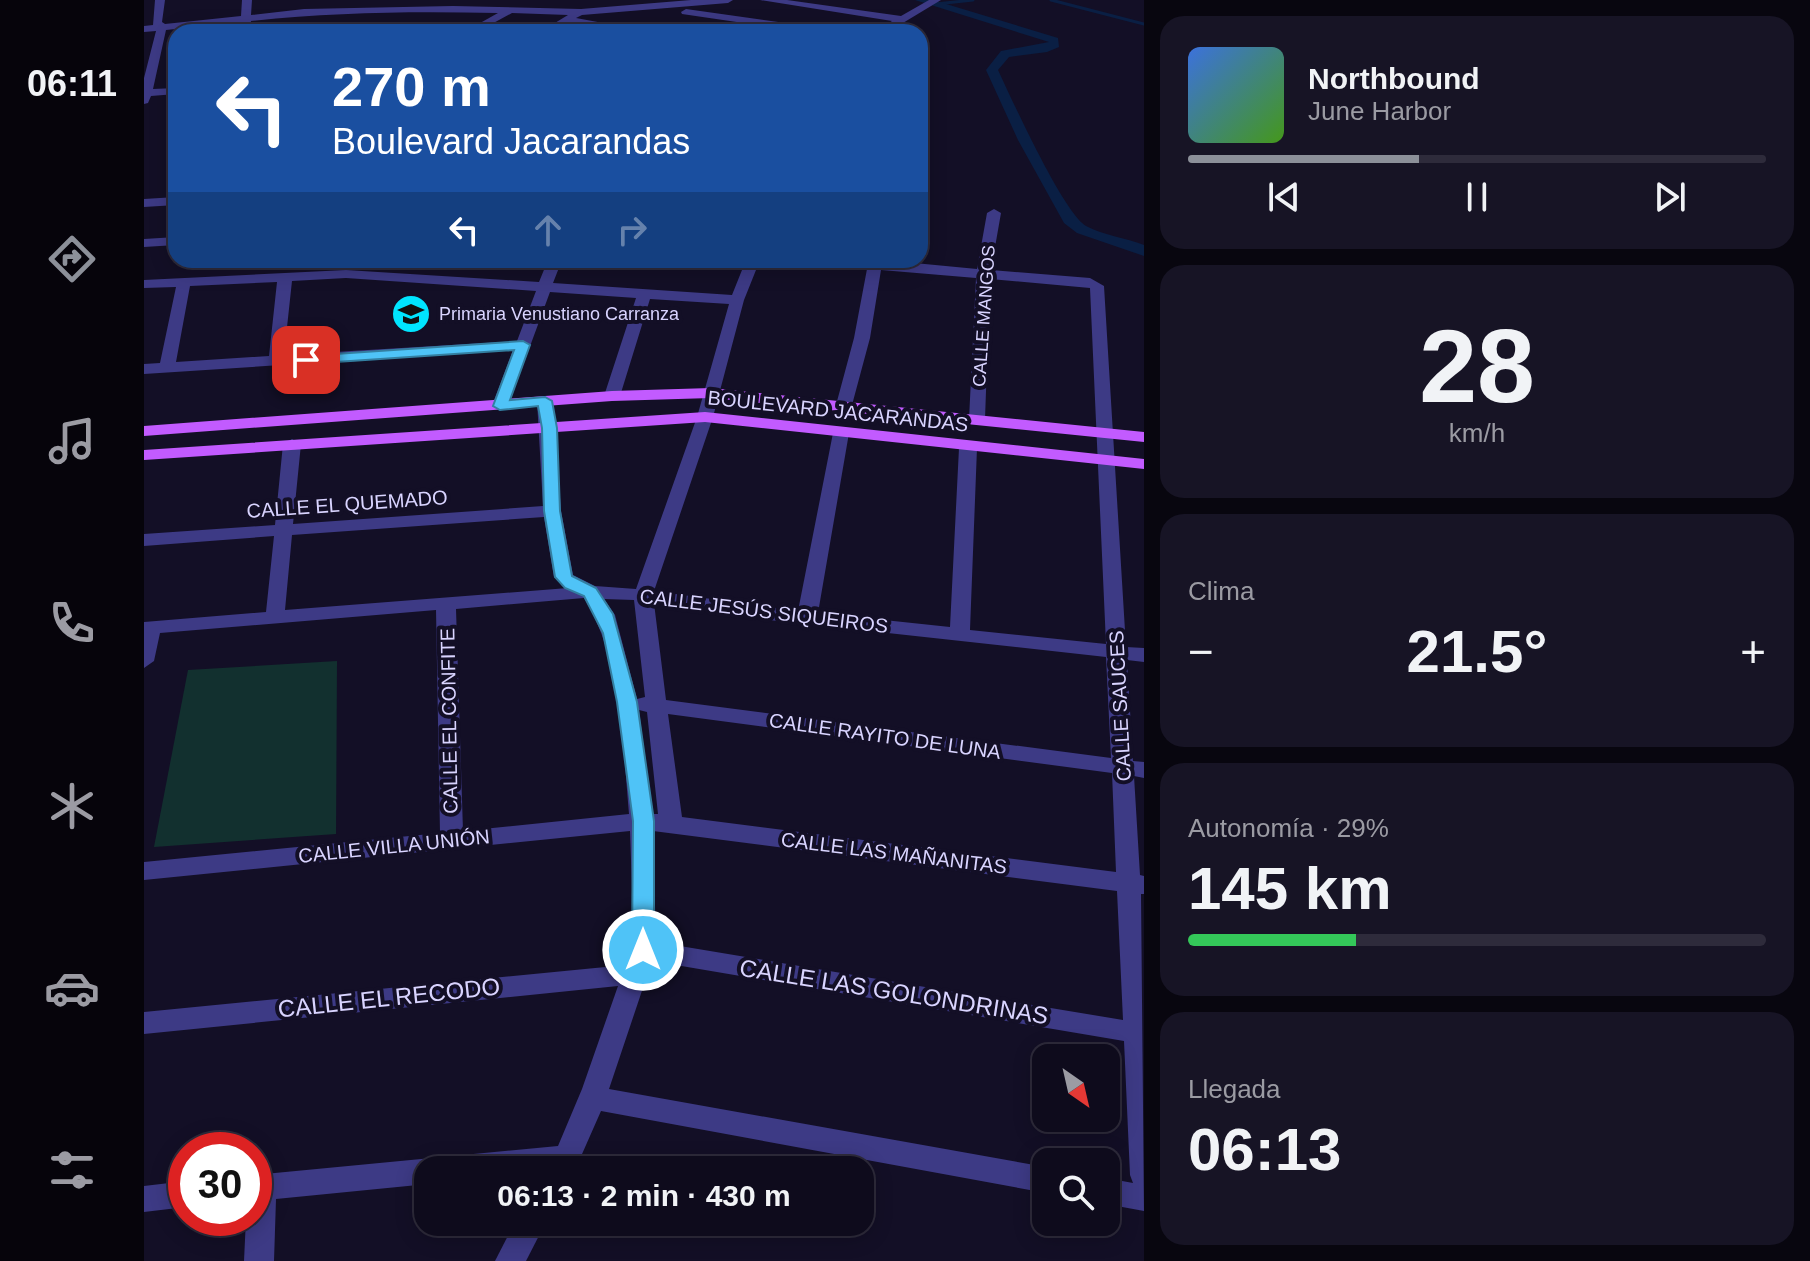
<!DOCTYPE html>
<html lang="es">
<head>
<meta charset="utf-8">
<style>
  :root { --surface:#0e0b1c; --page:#171425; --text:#f1f3f6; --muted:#9b9ba3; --line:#2e2b3b; --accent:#8c9099 }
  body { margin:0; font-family:Arial,sans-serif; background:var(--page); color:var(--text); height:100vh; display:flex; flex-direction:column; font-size:30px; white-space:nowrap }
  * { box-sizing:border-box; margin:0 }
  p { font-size:26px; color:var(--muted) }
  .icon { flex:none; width:44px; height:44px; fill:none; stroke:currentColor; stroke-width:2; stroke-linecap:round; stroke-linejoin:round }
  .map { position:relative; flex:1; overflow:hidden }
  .sheet { display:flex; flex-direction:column; gap:16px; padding:16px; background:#08060f; width:666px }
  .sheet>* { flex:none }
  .guide { position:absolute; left:24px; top:24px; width:760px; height:244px; border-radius:24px; box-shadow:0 4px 20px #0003,0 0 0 2px var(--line); background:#1a4fa0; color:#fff; overflow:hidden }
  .needle { width:52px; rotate:146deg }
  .tools { position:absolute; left:888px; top:1044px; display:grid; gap:16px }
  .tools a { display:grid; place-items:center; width:88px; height:88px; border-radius:16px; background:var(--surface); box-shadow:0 4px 20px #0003,0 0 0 2px var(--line); font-size:40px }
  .speed { position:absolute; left:24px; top:1132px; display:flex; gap:16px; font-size:40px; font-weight:700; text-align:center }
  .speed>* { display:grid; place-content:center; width:104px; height:104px; border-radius:50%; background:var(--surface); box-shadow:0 4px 20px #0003,0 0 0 2px var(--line); line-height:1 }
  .speed .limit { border:12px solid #d22; background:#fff; color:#111 }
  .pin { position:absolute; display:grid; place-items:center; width:68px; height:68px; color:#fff; margin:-34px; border-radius:16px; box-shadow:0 4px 12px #0006 }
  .me { position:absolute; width:88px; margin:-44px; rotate:0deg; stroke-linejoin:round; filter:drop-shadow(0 0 6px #0008) }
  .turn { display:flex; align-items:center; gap:28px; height:168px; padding:0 32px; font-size:36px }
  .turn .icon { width:104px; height:104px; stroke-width:2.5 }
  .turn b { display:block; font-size:56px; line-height:68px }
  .lanes { display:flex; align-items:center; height:76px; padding:0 32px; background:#0003; justify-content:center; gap:40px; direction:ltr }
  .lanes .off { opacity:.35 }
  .big { font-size:60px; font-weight:800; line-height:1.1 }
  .sheet .tile { flex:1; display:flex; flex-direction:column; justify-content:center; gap:12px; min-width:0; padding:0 28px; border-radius:24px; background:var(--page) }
  .sheet .dial { align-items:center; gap:0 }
  .dial b { font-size:104px; line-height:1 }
  .song { display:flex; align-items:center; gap:24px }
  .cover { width:96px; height:96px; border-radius:12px; background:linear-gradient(135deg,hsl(220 70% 55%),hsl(100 70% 35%)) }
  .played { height:8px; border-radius:4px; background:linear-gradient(90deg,var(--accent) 40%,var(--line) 40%) }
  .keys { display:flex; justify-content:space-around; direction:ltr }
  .heat { display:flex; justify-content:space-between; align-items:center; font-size:44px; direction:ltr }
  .charge { height:12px; border-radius:6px; background:linear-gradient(90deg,#34c759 29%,var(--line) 0) }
  .trip { position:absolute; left:270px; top:1156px; width:460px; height:80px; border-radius:24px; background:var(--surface); box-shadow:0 4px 20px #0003,0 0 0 2px var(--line); font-weight:800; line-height:80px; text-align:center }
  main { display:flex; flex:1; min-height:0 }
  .tab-bar { display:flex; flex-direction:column; width:144px; justify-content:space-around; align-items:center; background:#06040b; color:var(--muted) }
  .tab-bar .icon { width:56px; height:56px }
  .tab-bar .on { color:var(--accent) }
  .tab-bar b { font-size:36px; color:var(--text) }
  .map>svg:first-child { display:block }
  .green { fill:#12302f }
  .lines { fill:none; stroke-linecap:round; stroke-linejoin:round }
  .stream { stroke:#0a1f44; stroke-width:3 }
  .canal { fill:#0a1f44; fill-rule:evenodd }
  .minor { fill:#3d3a85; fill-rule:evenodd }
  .major { fill:#c25bff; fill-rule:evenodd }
  .route { fill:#4fc3f7; stroke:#337fa1; stroke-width:2 }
  .labels { text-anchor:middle; stroke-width:8; stroke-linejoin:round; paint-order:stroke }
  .far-poi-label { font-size:18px; fill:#d9d4ff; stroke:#130f26; text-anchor:start }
  .far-street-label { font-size:18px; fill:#d9d4ff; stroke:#130f26 }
  .street-label { font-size:20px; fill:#d9d4ff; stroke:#130f26 }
  .near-street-label { font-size:24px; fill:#d9d4ff; stroke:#130f26 }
</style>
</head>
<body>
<main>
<nav class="tab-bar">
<b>06:11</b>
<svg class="icon on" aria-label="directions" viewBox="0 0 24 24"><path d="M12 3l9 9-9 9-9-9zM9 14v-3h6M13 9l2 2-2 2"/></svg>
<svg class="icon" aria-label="music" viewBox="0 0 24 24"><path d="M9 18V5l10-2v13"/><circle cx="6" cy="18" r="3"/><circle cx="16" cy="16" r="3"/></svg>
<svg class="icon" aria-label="phone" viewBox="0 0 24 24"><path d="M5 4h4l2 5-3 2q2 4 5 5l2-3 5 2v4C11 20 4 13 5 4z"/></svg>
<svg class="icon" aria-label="climate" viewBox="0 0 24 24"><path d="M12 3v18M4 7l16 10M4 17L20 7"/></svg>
<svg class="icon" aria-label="car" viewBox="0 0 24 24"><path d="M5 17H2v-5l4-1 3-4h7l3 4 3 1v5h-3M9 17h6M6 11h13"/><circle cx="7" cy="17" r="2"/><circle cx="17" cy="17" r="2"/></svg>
<svg class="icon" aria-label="filters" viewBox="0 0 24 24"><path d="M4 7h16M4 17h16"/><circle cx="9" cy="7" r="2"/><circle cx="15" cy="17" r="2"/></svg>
</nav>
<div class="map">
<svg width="1000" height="1261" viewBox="0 0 1000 1261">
  <rect width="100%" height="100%" fill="#130f26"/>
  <polygon class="green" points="193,661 192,834 10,847 44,670"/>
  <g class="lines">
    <g class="stream">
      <polyline points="907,0 1000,24"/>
      <polyline points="792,4 829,0"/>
    </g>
    <path class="canal" d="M771 0H789L914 38 915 47 903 52 865 57 854 70C868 100 919 212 942 226 958 235 982 238 1000 245V256L933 233 920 223 874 140 842 70 857 51 905 42Z"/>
    <g class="minor">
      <path d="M11 0H21L18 22 21 24 97 16 98 0H108L107 15 160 9 309 6 437 9 547 0H589L584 3 438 15 432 18 508 32H482L424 23 409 32H396L424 15 368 13 333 32H320L354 13C272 11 189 12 107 21L106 32H96V22L22 30 9 89 32 88V94L7 96 4 103 0 104V78L12 31 0 32V26L9 25Z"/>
      <polygon points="616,0 643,0 757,16 785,0 797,0 744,32 731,32 748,21"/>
      <polygon points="542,9 685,29 690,32 662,32 538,14 537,12"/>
      <polygon points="32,197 32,205 0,207 0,199"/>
      <path d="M850 209 857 213 847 270 946 278 960 286 982 647 1000 648V662L983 660 989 761 1000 762V778L990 776 996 875 1000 876V894H997L1000 1211 962 1204V1178L989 1183 986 1175 980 1041 508 961 465 1089 902 1167V1193L457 1111 431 1170H284V1184L132 1199 130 1261H100L102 1218H110V1175L414 1146 438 1089 474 986 0 1034V1012L482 965 489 917 486 831 0 880V862L296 833 292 610 16 633 10 661 0 668V622L122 612 130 536 0 546V534L131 525 139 444 148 439 157 444 149 524 399 506 393 401 401 396 409 401 417 511 429 575 451 586 492 589 553 417 585 304 506 299 476 396 468 401 460 396 492 298 406 292 364 406 356 411 348 406 369 350 0 374V364L16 363 32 287 0 288V280L202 270 395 282 404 260H418L409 283 588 295 602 260H616L600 300 569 417 510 591 654 611 689 433 697 428 705 433 674 613 806 627 815 448 824 443 833 448 826 630 962 644 946 288 846 279 841 419 833 424 825 419 832 278 737 270 726 338 708 405 700 410 692 405 710 338 723 269 657 264 650 260H739L833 269 843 213ZM202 278 392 291 373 341 140 355 148 281ZM133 282 125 356 32 362 46 286ZM400 517 410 577 424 588 141 610 148 535ZM440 598C477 656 479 747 485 814L319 831 312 609ZM460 599 490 600 501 697 493 699 471 615ZM510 603 625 620 962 657 967 758 522 700ZM495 710 503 712 514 814H508ZM524 714 968 773 972 872 538 817ZM509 831 973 891 979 1020 512 942Z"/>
      <polygon points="32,237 32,245 0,247 0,239"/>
      <polygon points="42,1181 42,1207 0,1212 0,1186"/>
      <polygon points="371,1222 402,1222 382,1261 351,1261"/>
    </g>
    <g class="major">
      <polygon points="567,388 1000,432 1000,442 567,398 468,401 0,436 0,426 468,391"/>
      <polygon points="561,412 1000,459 1000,469 561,422 0,460 0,450"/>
    </g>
  </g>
  <polygon class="route" points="379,341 386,345 366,400 401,397 408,401 413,428 416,511 428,576 452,588 469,614 493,702 510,821 510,950 507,956 499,959 491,956 488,950 489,821 473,702 459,633 440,596 421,588 411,577 400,511 398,428 394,406 356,410 349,406 370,350 162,364 154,360 162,356"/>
  <defs>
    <symbol id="school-disc" viewBox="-11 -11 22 22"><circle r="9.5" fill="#00e5ff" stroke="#130f26"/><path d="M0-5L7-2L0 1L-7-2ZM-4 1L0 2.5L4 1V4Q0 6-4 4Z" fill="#111"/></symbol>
  </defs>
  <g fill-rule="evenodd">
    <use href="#school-disc" x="245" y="292" width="44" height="44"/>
  </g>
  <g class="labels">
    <g class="far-poi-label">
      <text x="295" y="320">Primaria Venustiano Carranza</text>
    </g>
    <g class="far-street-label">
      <text transform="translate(840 316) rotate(-86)" y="6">CALLE MANGOS</text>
    </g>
    <g class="street-label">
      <text transform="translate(694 411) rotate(6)" y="7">BOULEVARD JACARANDAS</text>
      <text transform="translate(203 504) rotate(-4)" y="7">CALLE EL QUEMADO</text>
      <text transform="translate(620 611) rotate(7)" y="7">CALLE JESÚS SIQUEIROS</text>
      <text transform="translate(976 706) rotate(-93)" y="7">CALLE SAUCES</text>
      <text transform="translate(305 721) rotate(-91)" y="7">CALLE EL CONFITE</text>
      <text transform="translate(741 736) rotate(8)" y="7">CALLE RAYITO DE LUNA</text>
      <text transform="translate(250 846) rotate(-6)" y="7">CALLE VILLA UNIÓN</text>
      <text transform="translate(750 853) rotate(7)" y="7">CALLE LAS MAÑANITAS</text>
    </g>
    <g class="near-street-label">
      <text transform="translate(750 992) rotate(9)" y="8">CALLE LAS GOLONDRINAS</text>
      <text transform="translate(245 998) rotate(-6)" y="8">CALLE EL RECODO</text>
    </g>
  </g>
</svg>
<div class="tools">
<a><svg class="needle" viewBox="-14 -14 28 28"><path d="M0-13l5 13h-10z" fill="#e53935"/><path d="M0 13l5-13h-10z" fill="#9b9ba3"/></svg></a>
<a><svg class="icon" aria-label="search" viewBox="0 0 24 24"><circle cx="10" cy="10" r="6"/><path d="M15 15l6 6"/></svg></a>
</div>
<div class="speed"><div class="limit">30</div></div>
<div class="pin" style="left:162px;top:360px;background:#d93025"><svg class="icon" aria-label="arrive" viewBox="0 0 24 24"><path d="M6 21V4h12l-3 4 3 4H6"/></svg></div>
<svg class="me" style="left:499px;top:950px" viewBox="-20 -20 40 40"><circle r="17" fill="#4fc3f7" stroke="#fff" stroke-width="3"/><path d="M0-11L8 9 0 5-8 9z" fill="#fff"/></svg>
<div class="trip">06:13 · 2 min · 430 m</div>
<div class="guide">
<div class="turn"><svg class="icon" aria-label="left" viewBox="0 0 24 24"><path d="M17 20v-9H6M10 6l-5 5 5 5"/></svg><div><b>270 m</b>Boulevard Jacarandas</div></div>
<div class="lanes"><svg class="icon" aria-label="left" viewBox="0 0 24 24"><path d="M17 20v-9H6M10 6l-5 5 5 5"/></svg><svg class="icon off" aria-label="ahead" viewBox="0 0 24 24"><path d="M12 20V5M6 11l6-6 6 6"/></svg><svg class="icon off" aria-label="right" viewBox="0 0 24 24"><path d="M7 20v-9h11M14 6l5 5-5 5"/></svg></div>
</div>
</div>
<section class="sheet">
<div class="tile">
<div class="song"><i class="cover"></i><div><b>Northbound</b><p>June Harbor</p></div></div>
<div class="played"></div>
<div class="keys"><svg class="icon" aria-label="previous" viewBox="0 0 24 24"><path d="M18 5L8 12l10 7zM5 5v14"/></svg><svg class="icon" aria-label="pause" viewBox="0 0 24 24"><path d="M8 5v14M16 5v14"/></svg><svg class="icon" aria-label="next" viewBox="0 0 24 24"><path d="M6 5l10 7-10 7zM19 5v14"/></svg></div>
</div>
<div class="tile dial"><b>28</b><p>km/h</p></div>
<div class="tile"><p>Clima</p>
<div class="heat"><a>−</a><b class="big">21.5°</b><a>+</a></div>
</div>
<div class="tile"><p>Autonomía · 29%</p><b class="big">145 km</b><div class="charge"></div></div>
<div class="tile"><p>Llegada</p><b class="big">06:13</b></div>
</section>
</main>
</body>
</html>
